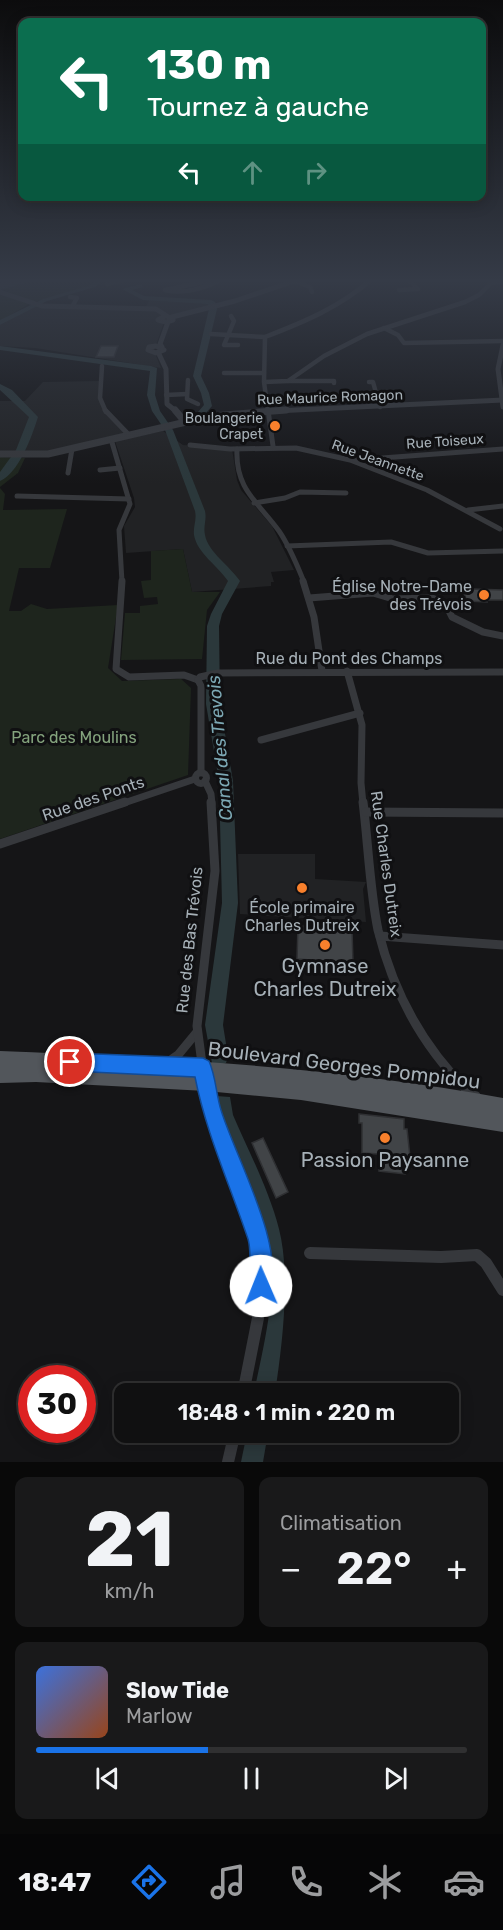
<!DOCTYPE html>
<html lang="fr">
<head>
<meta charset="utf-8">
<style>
  :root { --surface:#101011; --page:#19191a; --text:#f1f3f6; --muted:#9c9d9f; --line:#303031; --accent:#1a73e8 }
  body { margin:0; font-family:Rubik,sans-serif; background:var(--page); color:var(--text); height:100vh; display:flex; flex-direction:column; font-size:22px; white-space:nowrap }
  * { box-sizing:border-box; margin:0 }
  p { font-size:20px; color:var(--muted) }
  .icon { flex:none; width:33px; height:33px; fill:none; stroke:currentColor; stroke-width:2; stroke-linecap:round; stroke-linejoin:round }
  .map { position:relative; height:1462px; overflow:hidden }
  .drawer { display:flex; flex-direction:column; gap:15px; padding:15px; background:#090909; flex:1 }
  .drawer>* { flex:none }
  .top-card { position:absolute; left:18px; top:18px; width:468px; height:183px; border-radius:12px; box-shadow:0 3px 15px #0003,0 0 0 2px var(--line); background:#0b6e4f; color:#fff; overflow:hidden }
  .speed { position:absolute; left:18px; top:1365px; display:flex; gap:12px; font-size:30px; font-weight:700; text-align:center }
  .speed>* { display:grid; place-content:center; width:78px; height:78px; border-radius:50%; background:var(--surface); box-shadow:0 3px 15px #0003,0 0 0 2px var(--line); line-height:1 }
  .speed .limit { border:9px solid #d22; background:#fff; color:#111 }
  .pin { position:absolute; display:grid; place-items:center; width:51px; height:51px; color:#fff; margin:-26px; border:3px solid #fff; border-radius:50%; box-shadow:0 2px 6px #0007 }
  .me { position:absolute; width:66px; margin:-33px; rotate:359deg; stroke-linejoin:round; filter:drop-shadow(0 0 4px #0008) }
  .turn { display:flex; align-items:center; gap:21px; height:126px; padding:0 30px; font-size:27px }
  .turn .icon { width:78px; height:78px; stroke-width:2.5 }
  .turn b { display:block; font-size:42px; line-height:51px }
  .lanes { display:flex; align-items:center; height:57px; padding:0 30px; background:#0003; justify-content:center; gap:30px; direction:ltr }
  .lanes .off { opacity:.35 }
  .big { font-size:45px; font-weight:600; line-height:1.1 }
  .drawer .tile { flex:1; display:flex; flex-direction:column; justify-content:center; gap:9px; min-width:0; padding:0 21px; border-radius:12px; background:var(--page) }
  .drawer .dial { align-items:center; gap:0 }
  .dial b { font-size:78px; line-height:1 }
  .song { display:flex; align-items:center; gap:18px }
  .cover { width:72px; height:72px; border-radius:9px; background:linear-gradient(135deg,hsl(220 70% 55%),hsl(20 70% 35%)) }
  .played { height:6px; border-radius:3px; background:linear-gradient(90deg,var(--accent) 40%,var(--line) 40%) }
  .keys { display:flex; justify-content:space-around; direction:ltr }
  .heat { display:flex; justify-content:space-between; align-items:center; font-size:33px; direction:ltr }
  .drawer .tiles { flex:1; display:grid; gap:15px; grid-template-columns:1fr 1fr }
  .tile:last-child { grid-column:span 2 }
  .trip { position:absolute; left:114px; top:1383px; width:345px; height:60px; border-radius:12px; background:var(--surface); box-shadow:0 3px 15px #0003,0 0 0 2px var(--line); font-weight:600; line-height:60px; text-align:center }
  .dock { display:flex; height:96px; justify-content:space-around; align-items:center; background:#060607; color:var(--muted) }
  .dock .icon { width:42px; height:42px }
  .dock .selected { color:var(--accent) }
  .dock b { font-size:27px; color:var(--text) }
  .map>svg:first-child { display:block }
  .built { fill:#212224 }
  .green { fill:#1e251d }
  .water { fill:#2b383b }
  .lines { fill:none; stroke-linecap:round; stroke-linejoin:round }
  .river { fill:#2b383b; fill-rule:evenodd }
  .building { fill:#414447; stroke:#2f3033; stroke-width:1.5 }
  .minor-far4 { stroke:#36383c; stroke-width:4.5 }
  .minor-far3 { stroke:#36383c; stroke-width:5 }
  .minor-far2 { stroke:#36383c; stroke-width:7 }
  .minor-far1 { stroke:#36383c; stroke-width:9 }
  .minor { stroke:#36383c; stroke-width:12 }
  .tertiary-far1 { stroke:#36383c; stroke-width:5 }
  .tertiary { stroke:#36383c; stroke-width:7 }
  .primary { fill:#52565b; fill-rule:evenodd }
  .route { fill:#1a73e8; stroke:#114b97; stroke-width:1.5 }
  .poi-dot { fill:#f8802c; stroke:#101012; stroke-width:2 }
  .labels { text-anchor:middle; stroke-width:6; stroke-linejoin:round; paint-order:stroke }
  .far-street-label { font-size:14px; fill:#a6b0b7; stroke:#101012 }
  .far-poi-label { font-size:14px; fill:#a6b0b7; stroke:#101012; text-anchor:end }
  .poi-label { font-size:16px; fill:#a6b0b7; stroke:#101012; text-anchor:end }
  .street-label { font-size:16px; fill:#a6b0b7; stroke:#101012 }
  .park-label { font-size:16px; fill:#84a37d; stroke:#101012 }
  .water-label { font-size:18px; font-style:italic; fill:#7ca8b4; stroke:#101012 }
  .near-poi-label { font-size:20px; fill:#a6b0b7; stroke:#101012 }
  .near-street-label { font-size:20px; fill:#a6b0b7; stroke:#101012 }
</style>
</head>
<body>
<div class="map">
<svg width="503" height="1462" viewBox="0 0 503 1462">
  <rect width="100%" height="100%" fill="#151517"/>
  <g class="built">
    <polygon points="150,299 209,302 208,308 165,319 154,351 161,368 35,348 0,346 0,325 36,306 145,308"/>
    <polygon points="99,381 100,401 131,435 44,455 0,454 0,401 25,401 43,382"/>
    <polygon points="163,431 183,445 232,449 237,480 241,490 272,526 294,570 271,572 274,582 271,582 271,586 192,592 183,549 126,553 124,526 135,507 134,498 115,441"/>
    <polygon points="238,854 315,854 315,879 366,882 363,889 366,922 240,914"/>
  </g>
  <g class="green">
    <polygon points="39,279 99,279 93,285 39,301 32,301 1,289"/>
    <polygon points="0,295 29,304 0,321"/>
    <polygon points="0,457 25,458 18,473 0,487"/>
    <polygon points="0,488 5,494 3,510 67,509 50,568 19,568 9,611 21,611 31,604 47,609 118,605 108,668 122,681 181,679 191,688 188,775 0,839"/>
    <polygon points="183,549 192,592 220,592 207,610 202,659 121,660 125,613 140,613 140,606 158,604 157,597 144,598 141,581 151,580 151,551"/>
  </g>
  <g class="water">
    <path d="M216 1096 230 1097 233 1115C249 1152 269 1190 279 1229 291 1275 282 1347 275 1393H254C263 1348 281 1280 267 1234 253 1187 230 1143 216 1096Z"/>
    <polygon points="247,1433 268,1433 263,1462 241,1462"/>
  </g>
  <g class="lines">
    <g class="river">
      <polygon points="27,279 39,279 0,290 0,286"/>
      <polygon points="97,279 105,279 95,287 47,301 0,325 0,320 43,299 91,285"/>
      <polygon points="141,284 143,287 132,290 144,296 211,300 215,302 217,309 201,376 209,393 212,406 205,414 198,412 204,405 201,393 193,376 209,309 208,304 143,300 122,289"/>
      <path d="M0 346 151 366 157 368 155 395 160 411 173 430 205 511C207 520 203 526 205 535 208 552 230 566 240 581L222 614 219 626 220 704 233 781 238 903 223 1025 228 1056 226 1063 219 1065 212 1063 205 1025 222 903 219 781 206 704 207 626 211 614 228 581C218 566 197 553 194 535 193 526 197 520 195 511L165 430 152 411 147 395 150 371 0 350Z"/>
      <path d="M0 384 12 390 38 417C32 436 19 473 0 481V472L16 450 29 417 0 390Z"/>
    </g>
  </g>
  <g class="building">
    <polygon points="101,346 118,346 114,357 96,357"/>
    <polygon points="472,589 503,590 503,600 486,600 487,602 467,601 463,591 472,591"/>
    <polygon points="298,925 352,929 353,963 297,959"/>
    <polygon points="359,1114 404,1119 404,1129 407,1129 410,1157 406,1157 405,1174 379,1171 379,1154 362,1153 362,1123 359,1123"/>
    <polygon points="263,1138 288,1192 276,1198 252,1143"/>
  </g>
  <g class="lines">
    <g class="minor-far4">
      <path d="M218 279 165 290C185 295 205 288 223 279"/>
      <polyline points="295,281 310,287 312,292"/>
      <polyline points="107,284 127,279"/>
      <polyline points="399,290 418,289 408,279"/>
      <polyline points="70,297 77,298 72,307"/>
      <polyline points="231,316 234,321 224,345 238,345"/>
      <polyline points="384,328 398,335 404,343 503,341"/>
      <polyline points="211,334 265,337"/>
      <polyline points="102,366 100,398 106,412"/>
      <polyline points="224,373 264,373"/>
      <polyline points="188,380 187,399 198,404"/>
      <polyline points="288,381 334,381 334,383"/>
      <polyline points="264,382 288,381 324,356 367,334 465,302 479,295 491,283 503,282"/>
      <polyline points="369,382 373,382 380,407"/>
      <polyline points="166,395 187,394"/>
      <path d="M268 412 264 382 265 337C304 322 340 307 372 279"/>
    </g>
    <g class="minor-far3">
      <polyline points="105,410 129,435"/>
      <polyline points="268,410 273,446"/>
      <polyline points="111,439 130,504 119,530 122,582"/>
      <polyline points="190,445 230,449 296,448 350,460 427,490 500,529"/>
      <path d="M237 449C235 489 258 502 279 531 290 547 297 565 304 582"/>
      <polyline points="355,460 503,449"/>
      <polyline points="100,470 120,468"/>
      <polyline points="68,473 72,449"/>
      <polyline points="17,496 129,499"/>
      <polyline points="254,503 285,498 300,492 346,493"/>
      <polyline points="468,510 503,506"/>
      <polyline points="287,546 391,542 428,553 503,551"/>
    </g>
    <g class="minor-far2">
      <polyline points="122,581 116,669 129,677 184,675 198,680"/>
      <polyline points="303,581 314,617 322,671"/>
      <polyline points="309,598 373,593 393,599 432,598 446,605 452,617 483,632 503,636"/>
      <polyline points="347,671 362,725 361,783 363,804"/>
      <polyline points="198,680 200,677 218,673 503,672"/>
      <polyline points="198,680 201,686 201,773"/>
      <polyline points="261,740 360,713"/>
      <circle cx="201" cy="778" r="5.5"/>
      <polyline points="205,781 211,794 212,804"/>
      <polyline points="121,804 195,779"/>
    </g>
    <g class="minor-far1">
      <path d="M363 802C368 842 370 892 378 930 393 991 423 1047 468 1091"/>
      <polyline points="366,812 503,813"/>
      <polyline points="0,844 125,802"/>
      <polyline points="380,936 503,945"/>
      <polyline points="165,1064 178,1055 197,1032"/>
      <polyline points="203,1071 197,1026 215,871 211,802"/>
      <polyline points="206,1082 208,1091"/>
    </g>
    <g class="minor">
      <polyline points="207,1089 211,1110 259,1242 261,1268 258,1318 243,1394"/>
      <polyline points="467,1089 476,1098"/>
      <polyline points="310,1253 441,1257 477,1255 486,1263 503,1290"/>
      <polyline points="228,1462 235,1432"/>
    </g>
    <g class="tertiary-far1">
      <polyline points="0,285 22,279"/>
      <polyline points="0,292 42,306 156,309 173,320 166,322 158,320 165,316"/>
      <polyline points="172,317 235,301 300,279"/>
      <polyline points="503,345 498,369 503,407"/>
      <polygon points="156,346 164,350 156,353 148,350 149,347"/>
      <polyline points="162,347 160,344 168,322"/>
      <polyline points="158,352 166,369 167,404 177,412"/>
      <polyline points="254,412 503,400"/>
    </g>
    <g class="tertiary">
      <polyline points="175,410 185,422"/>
      <polyline points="0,454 48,454 212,416 286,410"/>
    </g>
    <path class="primary" d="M0 1051C169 1058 336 1067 503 1098V1132L301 1100 206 1091 36 1082 0 1083Z"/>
  </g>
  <linearGradient id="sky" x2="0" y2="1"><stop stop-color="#0c0c0d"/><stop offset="0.58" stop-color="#353b47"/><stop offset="1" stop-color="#353b47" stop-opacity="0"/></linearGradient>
  <rect width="503" height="484" fill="url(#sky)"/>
  <path class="route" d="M70 1053 203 1058 209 1061C216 1077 216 1094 221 1110 235 1156 287 1249 269 1293L261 1297 253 1293C246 1276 253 1256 248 1239 230 1185 206 1133 195 1077L70 1071 63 1069 60 1062 63 1055Z"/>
  <g class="poi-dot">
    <circle cx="275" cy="426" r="6"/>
    <circle cx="484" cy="595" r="6"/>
    <circle cx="302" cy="888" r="6"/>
    <circle cx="325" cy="945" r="6"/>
    <circle cx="385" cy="1138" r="6"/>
  </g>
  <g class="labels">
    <g class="far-street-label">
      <text transform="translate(330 397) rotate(-2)" y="5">Rue Maurice Romagon</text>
      <text transform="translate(445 441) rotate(-4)" y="5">Rue Toiseux</text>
      <text transform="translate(378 460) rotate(20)" y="5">Rue Jeannette</text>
    </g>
    <g class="far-poi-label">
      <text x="263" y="423">Boulangerie<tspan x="263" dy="16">Crapet</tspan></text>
    </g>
    <g class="poi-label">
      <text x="472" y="592">Église Notre-Dame<tspan x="472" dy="18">des Trévois</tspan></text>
      <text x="302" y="913" text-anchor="middle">École primaire<tspan x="302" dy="18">Charles Dutreix</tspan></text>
    </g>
    <g class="street-label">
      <text x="349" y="664">Rue du Pont des Champs</text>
      <text transform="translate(93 798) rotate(-19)" y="6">Rue des Ponts</text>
      <text transform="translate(387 864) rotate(82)" y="6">Rue Charles Dutreix</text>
      <text transform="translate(189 940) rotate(-84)" y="6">Rue des Bas Trévois</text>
    </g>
    <g class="park-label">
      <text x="74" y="743">Parc des Moulins</text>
    </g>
    <g class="water-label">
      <text transform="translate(220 748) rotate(-95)" y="6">Canal des Trevois</text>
    </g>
    <g class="near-poi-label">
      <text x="325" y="973">Gymnase<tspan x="325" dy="23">Charles Dutreix</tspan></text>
      <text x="385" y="1167">Passion Paysanne</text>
    </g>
    <g class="near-street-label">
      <text transform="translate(344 1065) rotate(7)" y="7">Boulevard Georges Pompidou</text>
    </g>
  </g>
</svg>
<div class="speed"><div class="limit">30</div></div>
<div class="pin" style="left:70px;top:1062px;background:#d93025"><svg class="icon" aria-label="arrive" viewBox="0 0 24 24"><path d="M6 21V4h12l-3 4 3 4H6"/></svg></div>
<svg class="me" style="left:261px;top:1286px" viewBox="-20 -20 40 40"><circle r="19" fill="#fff"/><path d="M0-13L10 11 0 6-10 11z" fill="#1a73e8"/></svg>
<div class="trip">18:48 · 1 min · 220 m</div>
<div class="top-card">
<div class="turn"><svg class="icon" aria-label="left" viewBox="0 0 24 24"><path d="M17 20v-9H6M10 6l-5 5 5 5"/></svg><div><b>130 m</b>Tournez à gauche</div></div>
<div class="lanes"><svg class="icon" aria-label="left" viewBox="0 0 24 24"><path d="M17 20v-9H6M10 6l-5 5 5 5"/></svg><svg class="icon off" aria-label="ahead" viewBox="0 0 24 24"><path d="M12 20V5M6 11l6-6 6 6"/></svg><svg class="icon off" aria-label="right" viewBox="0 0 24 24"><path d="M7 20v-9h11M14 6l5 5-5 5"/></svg></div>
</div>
</div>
<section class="drawer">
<div class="tiles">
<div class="tile dial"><b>21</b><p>km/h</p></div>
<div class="tile"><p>Climatisation</p>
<div class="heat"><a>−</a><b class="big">22°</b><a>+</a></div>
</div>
<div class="tile">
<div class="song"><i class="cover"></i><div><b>Slow Tide</b><p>Marlow</p></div></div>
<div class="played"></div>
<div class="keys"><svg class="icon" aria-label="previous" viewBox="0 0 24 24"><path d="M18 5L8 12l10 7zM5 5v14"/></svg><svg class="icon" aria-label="pause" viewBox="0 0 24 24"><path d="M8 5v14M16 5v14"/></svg><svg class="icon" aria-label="next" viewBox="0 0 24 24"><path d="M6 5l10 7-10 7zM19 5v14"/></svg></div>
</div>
</div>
</section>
<nav class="dock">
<b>18:47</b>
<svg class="icon selected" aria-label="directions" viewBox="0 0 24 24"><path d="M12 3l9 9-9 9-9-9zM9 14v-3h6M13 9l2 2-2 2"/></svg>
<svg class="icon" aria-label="music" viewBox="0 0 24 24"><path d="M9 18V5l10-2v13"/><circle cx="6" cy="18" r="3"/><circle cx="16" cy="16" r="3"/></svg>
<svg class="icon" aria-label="phone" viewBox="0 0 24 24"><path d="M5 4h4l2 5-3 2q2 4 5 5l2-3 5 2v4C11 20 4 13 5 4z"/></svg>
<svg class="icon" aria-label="climate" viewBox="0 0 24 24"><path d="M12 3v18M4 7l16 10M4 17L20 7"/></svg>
<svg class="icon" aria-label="car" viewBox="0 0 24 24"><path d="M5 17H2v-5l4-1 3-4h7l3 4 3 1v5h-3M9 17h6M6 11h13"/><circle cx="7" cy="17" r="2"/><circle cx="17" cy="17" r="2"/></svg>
</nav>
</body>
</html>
